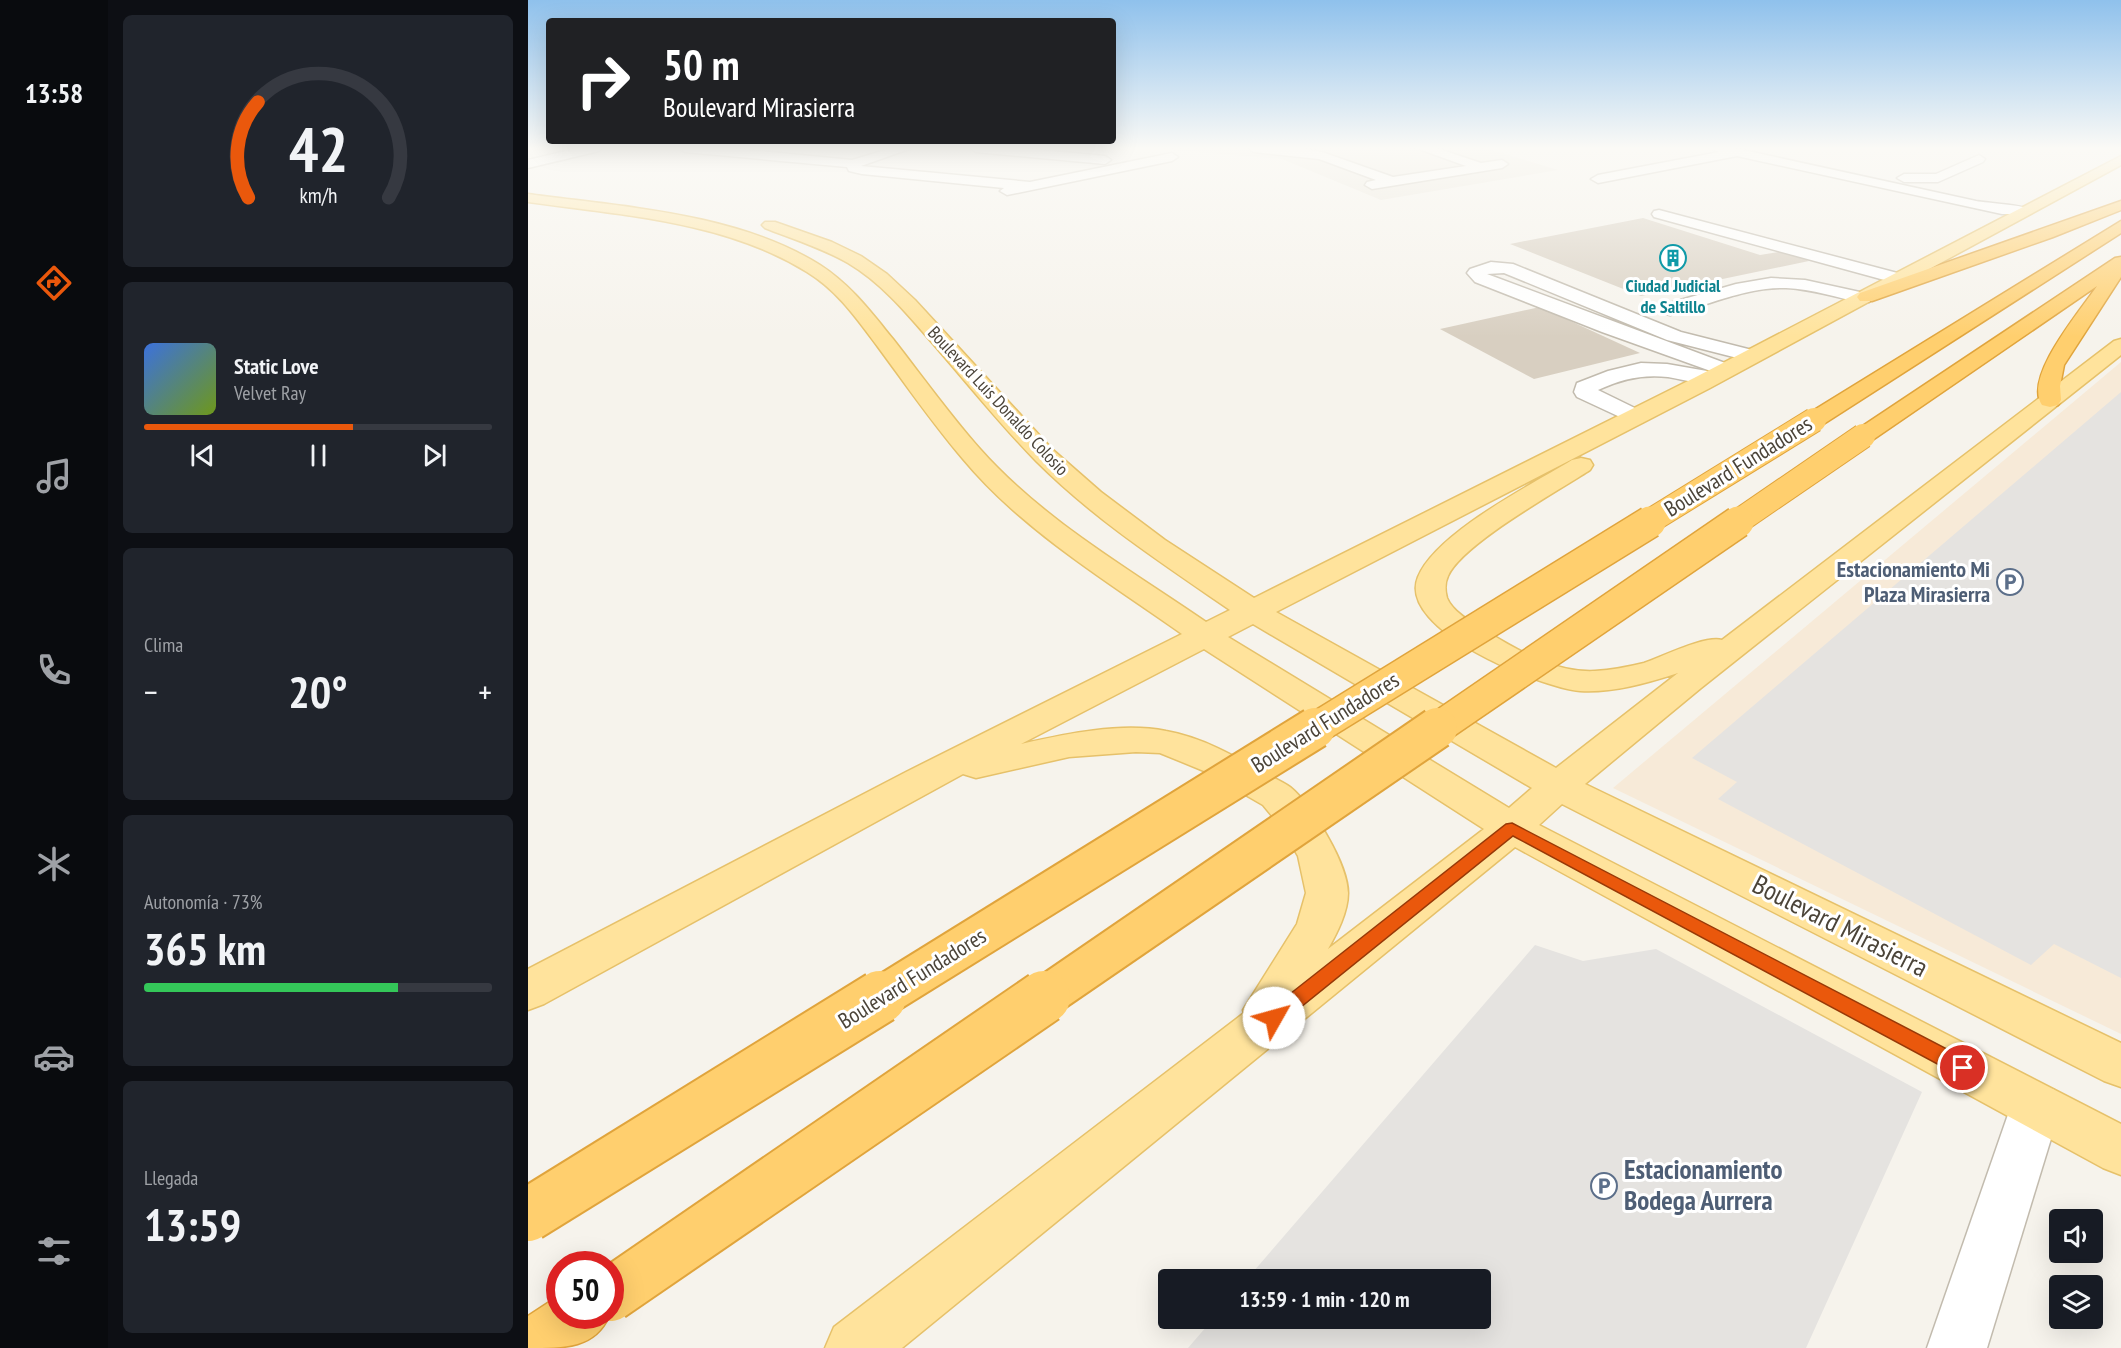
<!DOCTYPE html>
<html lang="es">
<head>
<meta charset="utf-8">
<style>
  :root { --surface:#171b24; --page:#20242c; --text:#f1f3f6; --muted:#9ea1a6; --line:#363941; --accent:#ea580c }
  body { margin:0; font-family:"PT Sans Narrow",sans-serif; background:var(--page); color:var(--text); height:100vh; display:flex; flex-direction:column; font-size:22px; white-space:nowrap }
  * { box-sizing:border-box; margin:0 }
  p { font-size:20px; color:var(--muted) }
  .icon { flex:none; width:33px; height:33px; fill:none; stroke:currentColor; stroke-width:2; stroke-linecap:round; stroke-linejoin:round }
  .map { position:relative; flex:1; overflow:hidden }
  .sheet { display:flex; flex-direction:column; gap:15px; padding:15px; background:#0d0f14; width:420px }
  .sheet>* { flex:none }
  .top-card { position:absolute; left:18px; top:18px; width:570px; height:126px; border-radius:6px; box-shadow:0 6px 24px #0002; background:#202124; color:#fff; overflow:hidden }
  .buttons { position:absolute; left:1521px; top:1209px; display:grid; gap:12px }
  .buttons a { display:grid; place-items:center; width:54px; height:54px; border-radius:6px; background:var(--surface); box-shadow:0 6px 24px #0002; font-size:30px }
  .speed { position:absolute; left:18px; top:1251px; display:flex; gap:12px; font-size:30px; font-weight:700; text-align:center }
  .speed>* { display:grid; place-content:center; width:78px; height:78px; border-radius:50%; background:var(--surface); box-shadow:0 6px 24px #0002; line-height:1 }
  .speed .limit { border:9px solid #d22; background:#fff; color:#111 }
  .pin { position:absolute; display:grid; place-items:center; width:51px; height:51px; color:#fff; margin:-26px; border:3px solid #fff; border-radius:50%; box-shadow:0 2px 6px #0007 }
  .me { position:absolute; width:66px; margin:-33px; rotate:52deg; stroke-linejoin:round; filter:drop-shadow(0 0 4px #0008) }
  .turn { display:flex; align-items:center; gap:21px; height:126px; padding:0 18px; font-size:27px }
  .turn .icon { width:78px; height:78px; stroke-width:2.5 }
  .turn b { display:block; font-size:42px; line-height:51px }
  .big { font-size:45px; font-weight:800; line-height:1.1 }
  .sheet .widget { flex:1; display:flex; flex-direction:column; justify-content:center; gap:9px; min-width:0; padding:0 21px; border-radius:9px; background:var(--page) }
  .sheet .dial { align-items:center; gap:0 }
  .dial svg { height:156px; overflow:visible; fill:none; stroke:var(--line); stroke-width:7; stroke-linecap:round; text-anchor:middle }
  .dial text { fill:var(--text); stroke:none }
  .song { display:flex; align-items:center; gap:18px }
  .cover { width:72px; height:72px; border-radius:9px; background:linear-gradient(135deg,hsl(220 70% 55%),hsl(80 70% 35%)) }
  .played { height:6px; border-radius:3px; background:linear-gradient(90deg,var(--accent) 60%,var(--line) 60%) }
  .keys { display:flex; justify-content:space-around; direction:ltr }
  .heat { display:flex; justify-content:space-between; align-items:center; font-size:33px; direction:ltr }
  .charge { height:9px; border-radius:4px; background:linear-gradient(90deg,#34c759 73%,var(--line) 0) }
  .trip { position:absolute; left:630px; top:1269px; width:333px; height:60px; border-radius:6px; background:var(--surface); box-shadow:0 6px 24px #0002; font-weight:800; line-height:60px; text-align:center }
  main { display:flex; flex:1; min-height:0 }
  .tabs { display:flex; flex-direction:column; width:108px; justify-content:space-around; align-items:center; background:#090b0e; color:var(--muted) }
  .tabs .icon { width:42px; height:42px }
  .tabs .on { color:var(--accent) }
  .tabs b { font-size:27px; color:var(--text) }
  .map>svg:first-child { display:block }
  .residential { fill:#eae5da }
  .commercial { fill:#f7ead8 }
  .parking { fill:#e5e3e0 }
  .building { fill:#d8cfc1 }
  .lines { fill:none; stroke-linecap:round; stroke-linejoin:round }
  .minor-casing { stroke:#c2bbae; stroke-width:3 }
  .major-casing { stroke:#e6c16a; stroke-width:3 }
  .highway-casing { stroke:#e0a43c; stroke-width:3 }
  .minor { fill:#fff; fill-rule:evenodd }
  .major { fill:#ffe39c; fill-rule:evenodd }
  .highway { fill:#ffcf6e; fill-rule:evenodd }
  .highway-bridge-far3-casing { stroke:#e0a43c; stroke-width:26; stroke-linecap:butt }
  .highway-bridge-far2-casing { stroke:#e0a43c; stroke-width:34; stroke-linecap:butt }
  .highway-bridge-far1-casing { stroke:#e0a43c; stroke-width:44; stroke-linecap:butt }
  .highway-bridge-casing { stroke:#e0a43c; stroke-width:56; stroke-linecap:butt }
  .highway-bridge-far3 { stroke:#ffcf6e; stroke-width:24 }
  .highway-bridge-far2 { stroke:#ffcf6e; stroke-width:31 }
  .highway-bridge-far1 { stroke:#ffcf6e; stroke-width:40 }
  .highway-bridge { stroke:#ffcf6e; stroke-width:52 }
  .route { fill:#ea580c; stroke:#983908; stroke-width:1.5 }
  .labels { text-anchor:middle; stroke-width:6; stroke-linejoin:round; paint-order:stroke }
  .far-culture-label { font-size:18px; font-weight:bold; fill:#0d838f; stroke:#fff }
  .far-street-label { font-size:18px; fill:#4b4439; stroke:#fff }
  .street-label { font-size:22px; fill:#4b4439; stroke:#fff }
  .service-label { font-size:22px; font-weight:bold; fill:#4e5e75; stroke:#fff; text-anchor:end }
  .near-street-label { font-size:27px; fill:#4b4439; stroke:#fff }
  .near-service-label { font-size:27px; font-weight:bold; fill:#4e5e75; stroke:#fff; text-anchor:start }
</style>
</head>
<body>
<main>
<nav class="tabs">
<b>13:58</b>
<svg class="icon on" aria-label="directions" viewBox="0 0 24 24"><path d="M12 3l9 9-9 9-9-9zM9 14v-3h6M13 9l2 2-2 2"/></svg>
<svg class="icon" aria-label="music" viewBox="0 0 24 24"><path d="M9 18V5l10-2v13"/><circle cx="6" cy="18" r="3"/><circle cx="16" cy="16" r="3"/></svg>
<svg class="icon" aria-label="phone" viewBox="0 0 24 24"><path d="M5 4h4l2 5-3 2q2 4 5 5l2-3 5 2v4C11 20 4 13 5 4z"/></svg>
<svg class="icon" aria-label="climate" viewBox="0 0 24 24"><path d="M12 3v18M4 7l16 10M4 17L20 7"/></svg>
<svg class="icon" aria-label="car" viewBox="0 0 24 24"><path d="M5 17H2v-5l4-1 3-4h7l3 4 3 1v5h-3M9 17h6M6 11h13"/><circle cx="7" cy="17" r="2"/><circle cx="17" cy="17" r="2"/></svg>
<svg class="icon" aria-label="filters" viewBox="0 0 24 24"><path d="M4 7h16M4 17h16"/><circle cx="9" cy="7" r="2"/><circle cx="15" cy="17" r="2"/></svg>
</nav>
<section class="sheet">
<div class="widget dial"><svg viewBox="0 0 100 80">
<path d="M14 69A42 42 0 1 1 86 69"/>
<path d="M14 69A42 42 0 0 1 19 20" stroke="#ea580c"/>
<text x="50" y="56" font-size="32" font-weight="700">42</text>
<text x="50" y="72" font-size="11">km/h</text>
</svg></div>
<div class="widget">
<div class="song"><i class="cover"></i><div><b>Static Love</b><p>Velvet Ray</p></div></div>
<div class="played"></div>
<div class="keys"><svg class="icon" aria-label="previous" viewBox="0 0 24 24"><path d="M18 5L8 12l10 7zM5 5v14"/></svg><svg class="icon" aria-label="pause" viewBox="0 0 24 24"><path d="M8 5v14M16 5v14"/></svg><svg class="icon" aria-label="next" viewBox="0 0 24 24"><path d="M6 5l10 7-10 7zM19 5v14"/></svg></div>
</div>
<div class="widget"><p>Clima</p>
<div class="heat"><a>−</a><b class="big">20°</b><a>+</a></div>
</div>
<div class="widget"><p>Autonomía · 73%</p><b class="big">365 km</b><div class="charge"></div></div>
<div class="widget"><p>Llegada</p><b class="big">13:59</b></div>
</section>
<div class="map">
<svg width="1593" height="1348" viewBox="0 0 1593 1348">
  <rect width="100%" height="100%" fill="#f6f3ec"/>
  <polygon class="residential" points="620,148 957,148 1030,170 853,200 754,159"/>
  <polygon class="commercial" points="1593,362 1593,1034 1085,788"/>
  <g class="parking">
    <polygon points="1593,392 1593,978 1526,944 1503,965 1190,799 1209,782 1164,758"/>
    <polygon points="1007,945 1055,961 1128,949 1394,1092 1278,1348 660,1348 685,1319 952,1318 952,1280 719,1279"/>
  </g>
  <g class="building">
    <polygon points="1115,218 1232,255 1257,251 1281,261 1113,296 982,244"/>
    <polygon points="1012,307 1112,353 1006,379 912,329"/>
  </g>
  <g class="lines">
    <defs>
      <g id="minor">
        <polygon points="50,148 73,148 71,151 0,168 0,160"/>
        <polygon points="151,148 199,148 324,160 364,148 384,148 333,166 502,182 644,153 650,157 644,161 479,195 472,191 476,188 334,174 321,171 319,167 157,152"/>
        <polygon points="442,148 491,148 577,156 583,160 577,164 448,152"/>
        <polygon points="720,148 772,148 794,152 865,177 938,166 888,148 908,148 953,163 974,160 980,164 974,168 844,189 837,185 839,182 848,180 791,159 726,152"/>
        <path d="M1182 148H1206L1448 201C1459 203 1498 205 1503 210L1496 214H1474L1209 156 1070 183 1063 179 1070 175 1191 152Z"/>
        <polygon points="1451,155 1457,159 1455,162 1410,182 1376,182 1369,178 1376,174 1408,174"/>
        <polygon points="1131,210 1377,275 1380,279 1377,283 1371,284 1126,217 1124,214 1126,211"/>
        <polygon points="963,262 985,264 1153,332 1232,352 1235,356 1232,360 1225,362 1139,340 976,273 959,274 1205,366 1208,370 1205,374 1198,376 1191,374 1074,332 947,282 939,273 942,269"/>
        <path d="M1243 278 1277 280 1341 294 1344 298 1341 302 1335 303C1310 298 1284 289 1258 288 1218 287 1181 305 1142 315L1135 313 1133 309 1135 305 1208 284Z"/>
        <path d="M1113 363 1139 364 1179 371 1182 376 1179 381C1166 384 1153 379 1140 377 1115 374 1093 379 1070 390L1115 412 1118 417 1115 422 1107 424 1049 397 1046 392 1049 383 1080 371Z"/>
        <polygon points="1508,1083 1526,1090 1533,1106 1459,1348 1399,1348 1483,1106 1490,1090"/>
      </g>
      <path id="major" d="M1593 156V165L1182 388 748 612 1028 768 1150 673C1119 683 1085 693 1052 691 1014 688 868 630 890 577 908 533 1003 485 1044 460L1053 458 1062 460 1065 465 1062 470C1030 491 934 544 920 576 917 582 917 591 919 598 925 613 948 625 961 633 993 652 1028 673 1067 671 1083 670 1100 667 1116 663 1134 657 1177 635 1194 640L1586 341 1593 339V355L1173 688 1057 784 1593 1043V1087L1576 1081 1034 804 1011 825 1593 1124V1175L1575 1168 987 847 374 1348H297L306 1327 716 1013 715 1010 769 924 778 893 770 856 754 828 735 805 676 771 632 753 608 752 541 757 448 778 435 774 16 1004 0 1010V969L378 772 654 634C579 581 495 531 435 459 405 424 378 385 350 347 329 319 310 291 279 272 197 221 94 215 0 202V194C95 207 209 213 292 265 323 285 343 312 365 339 394 376 421 414 452 449 515 520 601 569 678 622L702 610C635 564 566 519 508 461 470 422 435 378 400 338 376 310 352 282 320 263 294 248 265 239 237 228L234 225 237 222H247L304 242 333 256 359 274 387 300 525 450 573 492 637 540 726 598 1166 378ZM725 624 1004 788 981 808 700 637ZM676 649 956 829 800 949C809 933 820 912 820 893 820 864 784 805 762 787 755 782 746 778 738 774 707 756 673 737 638 731 593 722 537 734 493 744Z"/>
      <g id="highway">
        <polygon points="1593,201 1593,210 1525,237 1344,301 1332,301 1329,297 1332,293"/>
        <polygon points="1593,221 1593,233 1294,425 1286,427 1278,425 1275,420 1278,415"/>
        <path d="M1593 257V277L1536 365 1532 386 1533 400 1530 405 1522 407 1514 405C1495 377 1553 310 1569 286L1343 441 1335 443 1327 441 1323 436 1327 431 1587 258Z"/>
        <path d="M32 1295V1316H81C67 1348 38 1348 0 1348V1316Z"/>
      </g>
    </defs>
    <use href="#minor" class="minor-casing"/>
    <use href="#major" class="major-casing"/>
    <use href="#highway" class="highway-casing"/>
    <use href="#minor" class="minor"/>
    <use href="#major" class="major"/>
    <use href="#highway" class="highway"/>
    <defs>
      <g id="highway-bridge-far3">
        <polyline points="1119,523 1286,420"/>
        <polyline points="1208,523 1335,436"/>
      </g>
      <g id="highway-bridge-far2">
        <polyline points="785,730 1122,522"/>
        <polyline points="907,730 1210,522"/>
      </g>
      <g id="highway-bridge-far1">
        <polyline points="350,999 787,728"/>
        <polyline points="514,999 909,728"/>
      </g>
      <g id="highway-bridge">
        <polyline points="0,1215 352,997"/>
        <polyline points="82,1295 516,997"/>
      </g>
    </defs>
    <use href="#highway-bridge-far3" class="highway-bridge-far3-casing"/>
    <use href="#highway-bridge-far2" class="highway-bridge-far2-casing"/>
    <use href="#highway-bridge-far1" class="highway-bridge-far1-casing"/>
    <use href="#highway-bridge" class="highway-bridge-casing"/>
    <use href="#highway-bridge-far3" class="highway-bridge-far3"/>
    <use href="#highway-bridge-far2" class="highway-bridge-far2"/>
    <use href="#highway-bridge-far1" class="highway-bridge-far1"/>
    <use href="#highway-bridge" class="highway-bridge"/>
  </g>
  <linearGradient id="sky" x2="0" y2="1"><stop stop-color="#8fc1ec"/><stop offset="0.44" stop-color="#fbfaf6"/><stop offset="1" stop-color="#fbfaf6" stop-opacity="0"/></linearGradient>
  <rect width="1593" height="337" fill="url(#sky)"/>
  <polygon class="route" points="984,823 1442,1061 1445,1068 1442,1074 1435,1076 1428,1074 985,836 752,1024 746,1026 739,1024 736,1018 739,1012 978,824"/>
  <defs>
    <symbol id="building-ring" viewBox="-11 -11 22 22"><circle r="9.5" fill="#fff" stroke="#0f9aa8" stroke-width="1.5"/><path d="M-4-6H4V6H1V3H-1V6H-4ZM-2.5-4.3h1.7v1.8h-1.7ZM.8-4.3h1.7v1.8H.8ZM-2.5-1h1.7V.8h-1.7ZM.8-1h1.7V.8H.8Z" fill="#0f9aa8"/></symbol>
    <symbol id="parking-ring" viewBox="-11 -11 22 22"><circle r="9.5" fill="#fff" stroke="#5c6f8a" stroke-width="1.5"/><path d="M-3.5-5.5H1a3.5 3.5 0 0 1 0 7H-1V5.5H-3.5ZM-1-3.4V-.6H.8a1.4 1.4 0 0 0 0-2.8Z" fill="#5c6f8a"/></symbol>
  </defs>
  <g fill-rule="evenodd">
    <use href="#building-ring" x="1130" y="243" width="30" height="30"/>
    <use href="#parking-ring" x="1467" y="567" width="30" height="30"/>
    <use href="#parking-ring" x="1061" y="1171" width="30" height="30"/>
  </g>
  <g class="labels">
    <g class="far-culture-label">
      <text x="1145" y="292">Ciudad Judicial<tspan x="1145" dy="21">de Saltillo</tspan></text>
    </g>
    <g class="far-street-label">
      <text transform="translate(470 401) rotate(47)" y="6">Boulevard Luis Donaldo Colosio</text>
    </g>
    <g class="street-label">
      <text transform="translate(1210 466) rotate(-32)" y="8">Boulevard Fundadores</text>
      <text transform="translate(797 722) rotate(-32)" y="8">Boulevard Fundadores</text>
      <text transform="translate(384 978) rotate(-32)" y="8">Boulevard Fundadores</text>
    </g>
    <g class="service-label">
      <text x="1462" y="577">Estacionamiento Mi<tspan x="1462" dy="25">Plaza Mirasierra</tspan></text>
    </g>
    <g class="near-street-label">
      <text transform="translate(1312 926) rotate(27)" y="9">Boulevard Mirasierra</text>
    </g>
    <g class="near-service-label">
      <text x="1096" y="1179">Estacionamiento<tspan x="1096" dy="31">Bodega Aurrera</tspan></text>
    </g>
  </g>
</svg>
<div class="buttons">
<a><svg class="icon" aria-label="sound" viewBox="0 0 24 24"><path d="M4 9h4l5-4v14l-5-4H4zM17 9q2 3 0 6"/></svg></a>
<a><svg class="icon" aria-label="layers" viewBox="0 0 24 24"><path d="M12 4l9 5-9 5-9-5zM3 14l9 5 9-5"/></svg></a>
</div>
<div class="speed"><div class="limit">50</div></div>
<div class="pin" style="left:1435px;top:1068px;background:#d93025"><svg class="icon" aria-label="arrive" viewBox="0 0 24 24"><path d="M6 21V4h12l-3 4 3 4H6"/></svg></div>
<svg class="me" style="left:746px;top:1018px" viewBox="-20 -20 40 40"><circle r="19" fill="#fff"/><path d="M0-13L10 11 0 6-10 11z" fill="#ea580c"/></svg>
<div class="trip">13:59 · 1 min · 120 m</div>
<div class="top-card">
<div class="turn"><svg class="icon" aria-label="right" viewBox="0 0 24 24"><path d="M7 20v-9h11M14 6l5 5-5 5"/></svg><div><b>50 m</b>Boulevard Mirasierra</div></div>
</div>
</div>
</main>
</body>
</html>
